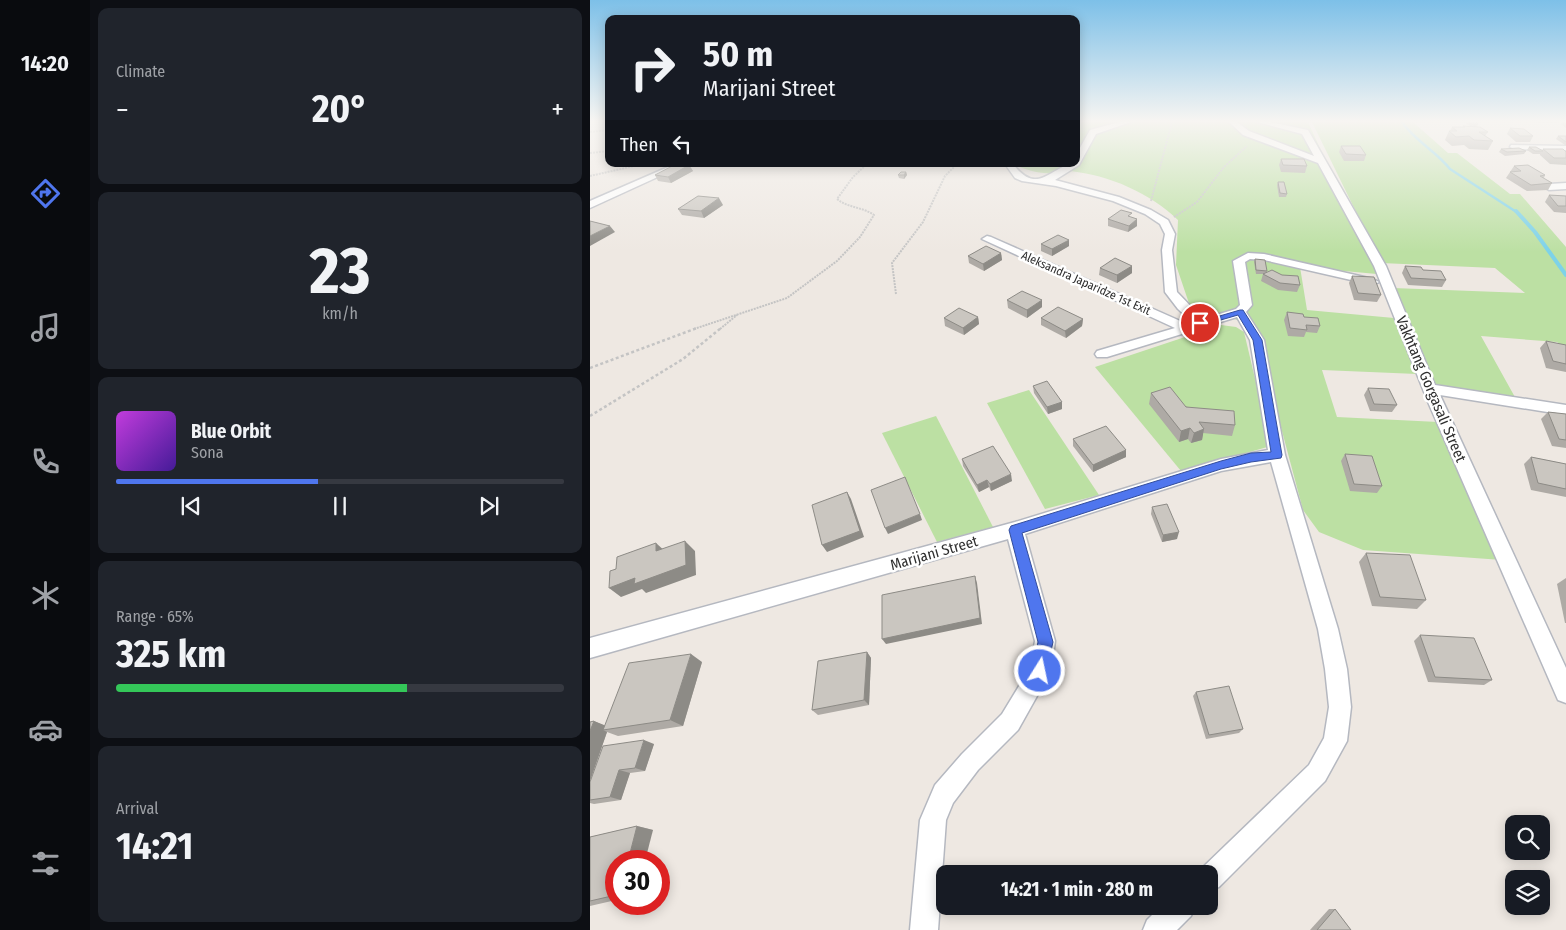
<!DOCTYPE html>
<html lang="en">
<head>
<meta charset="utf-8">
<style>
  :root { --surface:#171b24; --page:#20242c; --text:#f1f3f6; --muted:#9ea1a6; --line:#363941; --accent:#4f76ee }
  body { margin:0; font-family:"Fira Sans Condensed",sans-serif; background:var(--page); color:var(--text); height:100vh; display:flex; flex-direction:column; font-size:19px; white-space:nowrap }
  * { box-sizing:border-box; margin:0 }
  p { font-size:16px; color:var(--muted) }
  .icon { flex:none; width:28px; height:28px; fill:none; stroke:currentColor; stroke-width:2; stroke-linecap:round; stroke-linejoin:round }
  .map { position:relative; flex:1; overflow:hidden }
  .drawer { display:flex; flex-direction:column; gap:8px; padding:8px; background:#0d0f14; width:500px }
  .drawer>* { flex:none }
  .top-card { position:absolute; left:15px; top:15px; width:475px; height:152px; border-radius:10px; box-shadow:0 2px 12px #0003; background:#171b24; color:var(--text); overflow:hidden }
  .fabs { position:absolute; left:915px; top:815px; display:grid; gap:10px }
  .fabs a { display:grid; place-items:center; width:45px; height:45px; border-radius:10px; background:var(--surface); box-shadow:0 2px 12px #0003; font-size:25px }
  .speed { position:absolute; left:15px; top:850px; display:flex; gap:10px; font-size:25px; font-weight:700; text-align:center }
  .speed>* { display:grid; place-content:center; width:65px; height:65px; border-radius:50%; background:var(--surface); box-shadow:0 2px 12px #0003; line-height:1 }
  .speed .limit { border:8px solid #d22; background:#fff; color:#111 }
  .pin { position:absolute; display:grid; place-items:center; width:42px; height:42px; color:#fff; margin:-21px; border:2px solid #fff; border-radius:50%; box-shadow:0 1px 5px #0007 }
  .me { position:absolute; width:55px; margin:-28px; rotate:10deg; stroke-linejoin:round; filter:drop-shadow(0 0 4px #0008) }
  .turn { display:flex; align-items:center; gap:18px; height:105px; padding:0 15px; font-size:22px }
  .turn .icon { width:65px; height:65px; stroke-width:2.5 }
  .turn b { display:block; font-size:35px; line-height:42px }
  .then { display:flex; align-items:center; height:48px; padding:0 15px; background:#0003; gap:10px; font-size:19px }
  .big { font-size:38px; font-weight:700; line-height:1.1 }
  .drawer .widget { flex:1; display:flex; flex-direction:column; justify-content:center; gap:8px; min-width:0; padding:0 18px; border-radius:10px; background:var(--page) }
  .drawer .dial { align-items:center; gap:0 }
  .dial b { font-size:65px; line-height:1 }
  .song { display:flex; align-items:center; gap:15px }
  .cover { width:60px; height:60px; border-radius:8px; background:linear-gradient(135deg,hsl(290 70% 55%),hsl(260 70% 35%)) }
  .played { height:5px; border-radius:2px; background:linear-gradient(90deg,var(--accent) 45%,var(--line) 45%) }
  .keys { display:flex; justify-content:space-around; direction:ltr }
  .heat { display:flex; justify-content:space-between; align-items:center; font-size:28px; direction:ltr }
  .charge { height:8px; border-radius:4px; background:linear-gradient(90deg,#34c759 65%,var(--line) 0) }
  .trip { position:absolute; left:346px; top:865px; width:282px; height:50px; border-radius:10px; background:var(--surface); box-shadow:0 2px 12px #0003; font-weight:700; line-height:50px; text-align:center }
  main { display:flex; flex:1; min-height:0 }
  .tabs { display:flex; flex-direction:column; width:90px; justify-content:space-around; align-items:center; background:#090b0e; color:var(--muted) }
  .tabs .icon { width:35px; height:35px }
  .tabs .current { color:var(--accent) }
  .tabs b { font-size:22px; color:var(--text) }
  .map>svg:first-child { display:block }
  .green { fill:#bce0a3 }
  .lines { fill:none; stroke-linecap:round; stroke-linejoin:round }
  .stream-far1 { stroke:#7dd2e8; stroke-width:2.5 }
  .stream { stroke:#7dd2e8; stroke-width:4 }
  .minor-casing { stroke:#b5b8c0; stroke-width:3 }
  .path-far1 { stroke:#c4c4c4; stroke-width:2; stroke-dasharray:2 1; stroke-linecap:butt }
  .path { stroke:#c4c4c4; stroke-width:2.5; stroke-dasharray:3 2.5; stroke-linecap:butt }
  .minor { fill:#fff; fill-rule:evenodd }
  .wall { fill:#aeaaa5 }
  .shaded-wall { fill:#8d8b86 }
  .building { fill:#cac6c0; stroke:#8d8b86 }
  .route { fill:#4f76ee; stroke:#334d9b }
  .labels { text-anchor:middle; stroke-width:5; stroke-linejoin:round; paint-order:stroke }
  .far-street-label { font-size:12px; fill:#2e2e2e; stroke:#fff }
  .street-label { font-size:15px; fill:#2e2e2e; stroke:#fff }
</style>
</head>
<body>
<main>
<nav class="tabs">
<b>14:20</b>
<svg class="icon current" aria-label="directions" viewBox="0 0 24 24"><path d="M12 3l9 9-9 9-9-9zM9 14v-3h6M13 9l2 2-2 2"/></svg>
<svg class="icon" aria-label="music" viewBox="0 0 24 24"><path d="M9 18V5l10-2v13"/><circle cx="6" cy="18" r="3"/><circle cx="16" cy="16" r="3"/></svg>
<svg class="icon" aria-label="phone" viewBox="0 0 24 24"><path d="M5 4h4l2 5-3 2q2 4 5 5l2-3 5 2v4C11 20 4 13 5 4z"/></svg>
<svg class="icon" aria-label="climate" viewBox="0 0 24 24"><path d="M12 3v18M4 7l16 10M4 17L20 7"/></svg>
<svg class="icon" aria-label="car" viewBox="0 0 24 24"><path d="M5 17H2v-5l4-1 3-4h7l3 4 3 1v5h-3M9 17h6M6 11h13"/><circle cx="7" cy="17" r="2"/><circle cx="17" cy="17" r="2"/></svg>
<svg class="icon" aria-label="filters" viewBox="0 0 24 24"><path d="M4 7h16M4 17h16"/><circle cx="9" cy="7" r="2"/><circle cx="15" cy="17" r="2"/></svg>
</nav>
<section class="drawer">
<div class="widget"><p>Climate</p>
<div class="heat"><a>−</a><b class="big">20°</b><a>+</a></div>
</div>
<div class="widget dial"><b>23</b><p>km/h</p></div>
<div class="widget">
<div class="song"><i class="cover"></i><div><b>Blue Orbit</b><p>Sona</p></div></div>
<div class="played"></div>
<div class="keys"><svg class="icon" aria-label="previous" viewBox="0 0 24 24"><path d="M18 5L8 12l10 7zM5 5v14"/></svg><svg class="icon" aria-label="pause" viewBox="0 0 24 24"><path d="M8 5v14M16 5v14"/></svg><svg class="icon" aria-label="next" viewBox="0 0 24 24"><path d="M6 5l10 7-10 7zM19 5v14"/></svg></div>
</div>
<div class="widget"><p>Range · 65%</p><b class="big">325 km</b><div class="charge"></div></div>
<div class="widget"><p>Arrival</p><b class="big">14:21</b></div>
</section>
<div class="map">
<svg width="976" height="930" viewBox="0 0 976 930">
  <rect width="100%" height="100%" fill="#eee8e2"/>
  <g class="green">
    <polygon points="486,122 534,122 505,130 486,160"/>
    <path d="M541 122H718L787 274 710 267 717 310 804 318 827 374 732 370 747 417 848 422 912 560 773 550 729 532 713 510 667 337C649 311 632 317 606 324L586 265 588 220C560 193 519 175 480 171L492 162 506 133Z"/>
    <polygon points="722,122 823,122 858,153 867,153 920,194 930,194 976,247 976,348 967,342 891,336 926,399 844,386 803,288 935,293 905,268 791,263"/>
    <path d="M424 164H483C468 179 440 173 424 164Z"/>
    <polygon points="631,325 646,327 654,332 681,446 591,471 505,367"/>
    <polygon points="439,390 509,495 455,509 397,403"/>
    <polygon points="346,416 403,527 347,542 292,433"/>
  </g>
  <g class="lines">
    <path class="stream-far1" d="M812 122C825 141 846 151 860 169L928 213"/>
    <polyline class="stream" points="926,211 945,232 976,275"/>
    <defs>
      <g id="minor">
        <path d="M529 122H541L506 134 489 165 465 180 529 197 561 210 578 220 585 234 582 250 587 292 613 319 646 309 650 305 643 261 658 253 674 254 783 279 789 282 783 285 674 260 660 259 655 262 662 305 656 312 674 340 695 455 748 629 757 669 761 707 757 741 735 781 629 887 620 891V874H608L611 869 719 765 734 738 739 707 735 669 728 629 681 462 631 471 435 534 465 641 461 671 428 730 388 770 363 803 356 820 348 930H320L330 820 345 785 372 754 412 714 440 668 445 641 418 539 0 658V638L425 522 631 459 678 450 660 340 647 317 517 357H507L505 354 507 351 585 328 392 239 397 236 401 237 597 324 602 322 588 309 575 292 572 250 575 234 570 224 555 214 523 201 466 186 432 181 425 178 415 164H423C449 198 461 164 486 164V155L500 130Z"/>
        <polygon points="639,122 647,122 659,131 724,156 712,134 667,122 680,122 718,130 796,266 845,385 976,405 976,415 850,395 976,668 976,703 968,700 838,402 784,266 728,163 653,135"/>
        <polygon points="921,145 976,146 976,150 924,149 920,147"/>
        <polygon points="85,164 96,164 0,208 0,201"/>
        <polygon points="976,183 976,189 959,190 954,187 959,184"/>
        <polygon points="571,906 605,906 601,916 587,930 553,930 557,920"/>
      </g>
    </defs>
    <use href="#minor" class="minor-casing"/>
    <g class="path-far1">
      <polyline points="0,132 19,130"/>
      <polyline points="0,153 19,151"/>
      <polyline points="0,176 53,164"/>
      <polyline points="561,201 582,122"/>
      <polyline points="584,217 607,202 634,167 657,146"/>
      <polyline points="306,294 302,263 333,222 355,176 367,164"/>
      <path d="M104 329 197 298 247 261 270 237 284 215C273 207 258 208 247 199L263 177 277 164"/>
      <polyline points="130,329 147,315"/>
    </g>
    <g class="path">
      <polyline points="0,368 107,328"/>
      <polyline points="0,416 93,359 131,328"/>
    </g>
    <use href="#minor" class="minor"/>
  </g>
  <g class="wall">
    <polygon points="877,122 886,122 888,124 887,127 898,132 895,136 903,141 898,150 879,149 874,145 862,146 855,140 859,131 860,131 862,127 873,127 873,126 880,126 876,124"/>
    <polygon points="945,122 968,122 967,123 947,123"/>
    <polygon points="972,122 976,122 976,128 971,124"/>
    <polygon points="920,128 943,136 940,142 926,142 917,134"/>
    <polygon points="968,136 976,136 976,145 975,145 966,139"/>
    <polygon points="751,146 776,155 774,161 754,161 749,152"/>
    <polygon points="939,147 952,151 953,149 976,152 976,165 960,164 950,155 950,154 943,154 937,150"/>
    <polygon points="911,149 936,151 934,154 915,156 909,152"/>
    <polygon points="691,159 717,166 715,173 691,172 689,165"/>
    <polygon points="315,164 332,164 331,166 316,166"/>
    <polygon points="99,165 103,171 81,183 68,181 65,175"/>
    <polygon points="924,166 955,175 954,178 962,183 958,190 937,191 916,178"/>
    <polygon points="316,172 317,175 314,179 309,178 308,175"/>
    <polygon points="688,182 697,194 696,197 689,197 687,185"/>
    <polygon points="959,195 976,196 976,213 964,212 955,202"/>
    <polygon points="133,205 114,218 92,215 88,209"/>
    <polygon points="541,217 547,219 547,226 538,232 518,226 518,219"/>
    <polygon points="451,244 479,246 462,256 451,251"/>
    <polygon points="411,253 412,260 394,271 379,263 378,256"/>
    <polygon points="665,259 677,271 676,273 710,285 707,292 688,290 671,281 673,274 666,274 664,262"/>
    <polygon points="542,266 542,273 527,283 509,275 510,268"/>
    <polygon points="815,266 833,270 856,280 852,287 818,285 812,273"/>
    <polygon points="762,276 791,295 787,302 764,300 759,283"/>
    <polygon points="417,300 452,307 437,318 418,308"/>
    <polygon points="697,312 730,326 727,333 716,332 714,337 698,336 694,320"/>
    <polygon points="388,317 389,324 374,335 355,326 354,318"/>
    <polygon points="451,318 493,319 492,326 476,338 451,325"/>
    <polygon points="956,341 976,345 976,372 956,368 950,348"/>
    <polygon points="443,386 472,402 472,409 458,414 444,393"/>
    <polygon points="778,388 807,405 802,412 780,411 774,395"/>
    <polygon points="561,393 645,425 642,436 613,433 612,440 601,443 598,439 589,442 559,404"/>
    <polygon points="958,412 976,414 976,448 962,446 951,419"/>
    <polygon points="483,439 536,450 536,457 503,472 483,446"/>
    <polygon points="755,454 792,486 787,493 760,491 751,461"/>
    <polygon points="941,457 976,464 976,497 941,490 934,464"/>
    <polygon points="372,459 422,481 401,491 399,487 389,492 373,466"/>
    <polygon points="562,507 587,539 572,542 561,514"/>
    <polygon points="776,553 836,600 827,609 782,606 769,562"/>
    <polygon points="976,578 976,623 975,623 967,584"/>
    <polygon points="830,635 902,680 894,685 838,682 824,641"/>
    <polygon points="277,652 281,658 279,705 228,715 222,710"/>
    <polygon points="112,662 93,726 28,736 17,732 0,781 0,722 4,721 15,726"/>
    <polygon points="606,692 653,729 649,733 616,739 603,696"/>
    <polygon points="64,744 55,771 40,773 31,800 4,804 0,803 0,782"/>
    <polygon points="47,826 63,830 26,861 26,900 0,906 0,837"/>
    <polygon points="739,909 745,909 761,930 720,930"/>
  </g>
  <g class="shaded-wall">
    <polygon points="99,165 103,171 81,183 78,177"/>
    <polygon points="316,172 317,175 314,179 314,175"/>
    <polygon points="129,198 133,205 114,218 111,211"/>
    <polygon points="547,219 547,226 538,232 539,226"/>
    <polygon points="20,226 25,232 0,246 0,236"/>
    <polygon points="479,240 479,246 462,256 462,249"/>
    <polygon points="411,253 412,260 394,271 393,264"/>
    <polygon points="542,266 542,273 527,283 527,275"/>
    <polygon points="452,300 452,307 437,318 437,310"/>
    <polygon points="388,317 389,324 374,335 373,328"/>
    <polygon points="493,319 492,326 476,338 475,331"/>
    <polygon points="472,402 472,409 458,414 457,407"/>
    <polygon points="600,428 598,439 589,442 591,431"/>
    <polygon points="614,429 612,440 601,443 604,433"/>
    <polygon points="536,450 536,457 503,472 503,465"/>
    <polygon points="421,474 422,481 401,491 400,484"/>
    <polygon points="397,480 399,487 389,492 387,485"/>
    <polygon points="257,492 261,499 274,537 237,552 232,545"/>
    <polygon points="330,514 332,520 298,534 295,528"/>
    <polygon points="589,532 587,539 572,542 573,535"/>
    <polygon points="95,541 105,551 106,575 56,593 52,589 31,597 19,588"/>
    <polygon points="66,543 77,553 66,551"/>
    <polygon points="385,576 387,583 392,624 296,644 292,639"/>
    <polygon points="277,652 281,658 279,705 274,700"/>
    <polygon points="101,654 112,662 93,726 80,720"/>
    <polygon points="4,721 19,727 13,730 17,732 0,781 0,731"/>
    <polygon points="54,740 64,744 55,771 45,768"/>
    <polygon points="29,770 40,773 31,800 20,797"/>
    <polygon points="47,826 63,830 55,861 38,861"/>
  </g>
  <g class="building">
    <polygon points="879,122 886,122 888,124 882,124"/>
    <polygon points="873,126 890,127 898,132 889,132 903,141 884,140 879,136 866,137 859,131 867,131 862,127 875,127"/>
    <polygon points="920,128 934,129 943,136 930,136"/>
    <polygon points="968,136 976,136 976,142"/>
    <polygon points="751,146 770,146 776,155 756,154"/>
    <polygon points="939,147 946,147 953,151 945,151"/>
    <polygon points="929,148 936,151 917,152 911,149"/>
    <polygon points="953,149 973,149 976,152 976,158 964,158"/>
    <polygon points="691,159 714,159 717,166 693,165"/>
    <polygon points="86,164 99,165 78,177 65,175"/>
    <polygon points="938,165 955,175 950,176 962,183 941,185 920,172 931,171 924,166"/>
    <polygon points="311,172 316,172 314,175 308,175"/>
    <polygon points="688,182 694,182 697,194 690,193"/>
    <polygon points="959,195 976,196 976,206 968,206"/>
    <polygon points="108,196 129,198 111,211 88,209"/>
    <polygon points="531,210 542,213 538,216 547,219 539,226 518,219"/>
    <polygon points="0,221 20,226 0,236"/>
    <polygon points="468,235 479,240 462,249 451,244"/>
    <polygon points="396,246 411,253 393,264 378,256"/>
    <polygon points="525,258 542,266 527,275 510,268"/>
    <polygon points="665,259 675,260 677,271 666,270"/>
    <polygon points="815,266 831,267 833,270 851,271 856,280 821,278"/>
    <polygon points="682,270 692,275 708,276 710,285 690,283 673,274"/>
    <polygon points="762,276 784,277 791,295 768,293"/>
    <polygon points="432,291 452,300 437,310 417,300"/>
    <polygon points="468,307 493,319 475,331 451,318"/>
    <polygon points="369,308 388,317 373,328 354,318"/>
    <polygon points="697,312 713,314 714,317 728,318 730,326 716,325 717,330 700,328"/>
    <polygon points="956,341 976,345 976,364 963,361"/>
    <polygon points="457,381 472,402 457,407 443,386"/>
    <polygon points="580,387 596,407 644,411 645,425 609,422 614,429 604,433 600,428 591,431 561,393"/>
    <polygon points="778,388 799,389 807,405 784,404"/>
    <polygon points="958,412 976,414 976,440 969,439"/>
    <polygon points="516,426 536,450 503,465 483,439"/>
    <polygon points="403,446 421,474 400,484 397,480 387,485 372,459"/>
    <polygon points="755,454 782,456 792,486 764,484"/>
    <polygon points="941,457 976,464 976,489 948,483"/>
    <polygon points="315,477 330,514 295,528 281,490"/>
    <polygon points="257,492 270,531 232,545 222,505"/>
    <polygon points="577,504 589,532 573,535 562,507"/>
    <polygon points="95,541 96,565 44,584 45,578 19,588 20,571 26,569 27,557 66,543 66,551"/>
    <polygon points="776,553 820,555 836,600 790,597"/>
    <polygon points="385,576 390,618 292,639 292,595"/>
    <polygon points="830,635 884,638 902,680 845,677"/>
    <polygon points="277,652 274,700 222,710 228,661"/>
    <polygon points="101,654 80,720 13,730 39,663"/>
    <polygon points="639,686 653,729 619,735 606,692"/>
    <polygon points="4,721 0,731 0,722"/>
    <polygon points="54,740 45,768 29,770 20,797 0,800 0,782 13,746"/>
    <polygon points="47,826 38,861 26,861 26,895 0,901 0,837"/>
    <polygon points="745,909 761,930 727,930"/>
  </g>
  <linearGradient id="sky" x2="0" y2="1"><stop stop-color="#7dc0e8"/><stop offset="0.48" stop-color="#f7f5f2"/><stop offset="1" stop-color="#f7f5f2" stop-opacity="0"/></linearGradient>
  <rect width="976" height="252" fill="url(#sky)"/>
  <polygon class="route" points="650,310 653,310 672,340 692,455 691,458 661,462 631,469 432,533 463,642 455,677 450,679 445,677 442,671 448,642 419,530 421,526 631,461 661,453 681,452 663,340 648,315 610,326 606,323"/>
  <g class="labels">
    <g class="far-street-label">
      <text transform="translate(496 283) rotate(24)" y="4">Aleksandra Japaridze 1st Exit</text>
    </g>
    <g class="street-label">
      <text transform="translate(841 389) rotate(67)" y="5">Vakhtang Gorgasali Street</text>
      <text transform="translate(344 553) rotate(-16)" y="5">Marijani Street</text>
    </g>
  </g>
</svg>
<div class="fabs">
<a><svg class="icon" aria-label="search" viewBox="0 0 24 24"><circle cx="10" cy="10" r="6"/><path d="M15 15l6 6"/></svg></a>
<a><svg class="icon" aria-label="layers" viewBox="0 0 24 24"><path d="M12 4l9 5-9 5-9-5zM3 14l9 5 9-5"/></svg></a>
</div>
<div class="speed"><div class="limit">30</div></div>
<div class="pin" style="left:610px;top:323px;background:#d93025"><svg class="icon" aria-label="arrive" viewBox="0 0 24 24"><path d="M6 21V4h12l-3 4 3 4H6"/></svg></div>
<svg class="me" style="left:450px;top:671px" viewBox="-20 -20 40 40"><circle r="17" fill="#4f76ee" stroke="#fff" stroke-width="3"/><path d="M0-11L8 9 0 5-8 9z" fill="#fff"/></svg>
<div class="trip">14:21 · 1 min · 280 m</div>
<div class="top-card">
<div class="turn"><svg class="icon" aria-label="right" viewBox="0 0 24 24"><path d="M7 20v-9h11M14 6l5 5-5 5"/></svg><div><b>50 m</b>Marijani Street</div></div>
<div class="then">Then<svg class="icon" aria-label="left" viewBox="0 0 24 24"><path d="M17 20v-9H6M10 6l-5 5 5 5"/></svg></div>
</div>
</div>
</main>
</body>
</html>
